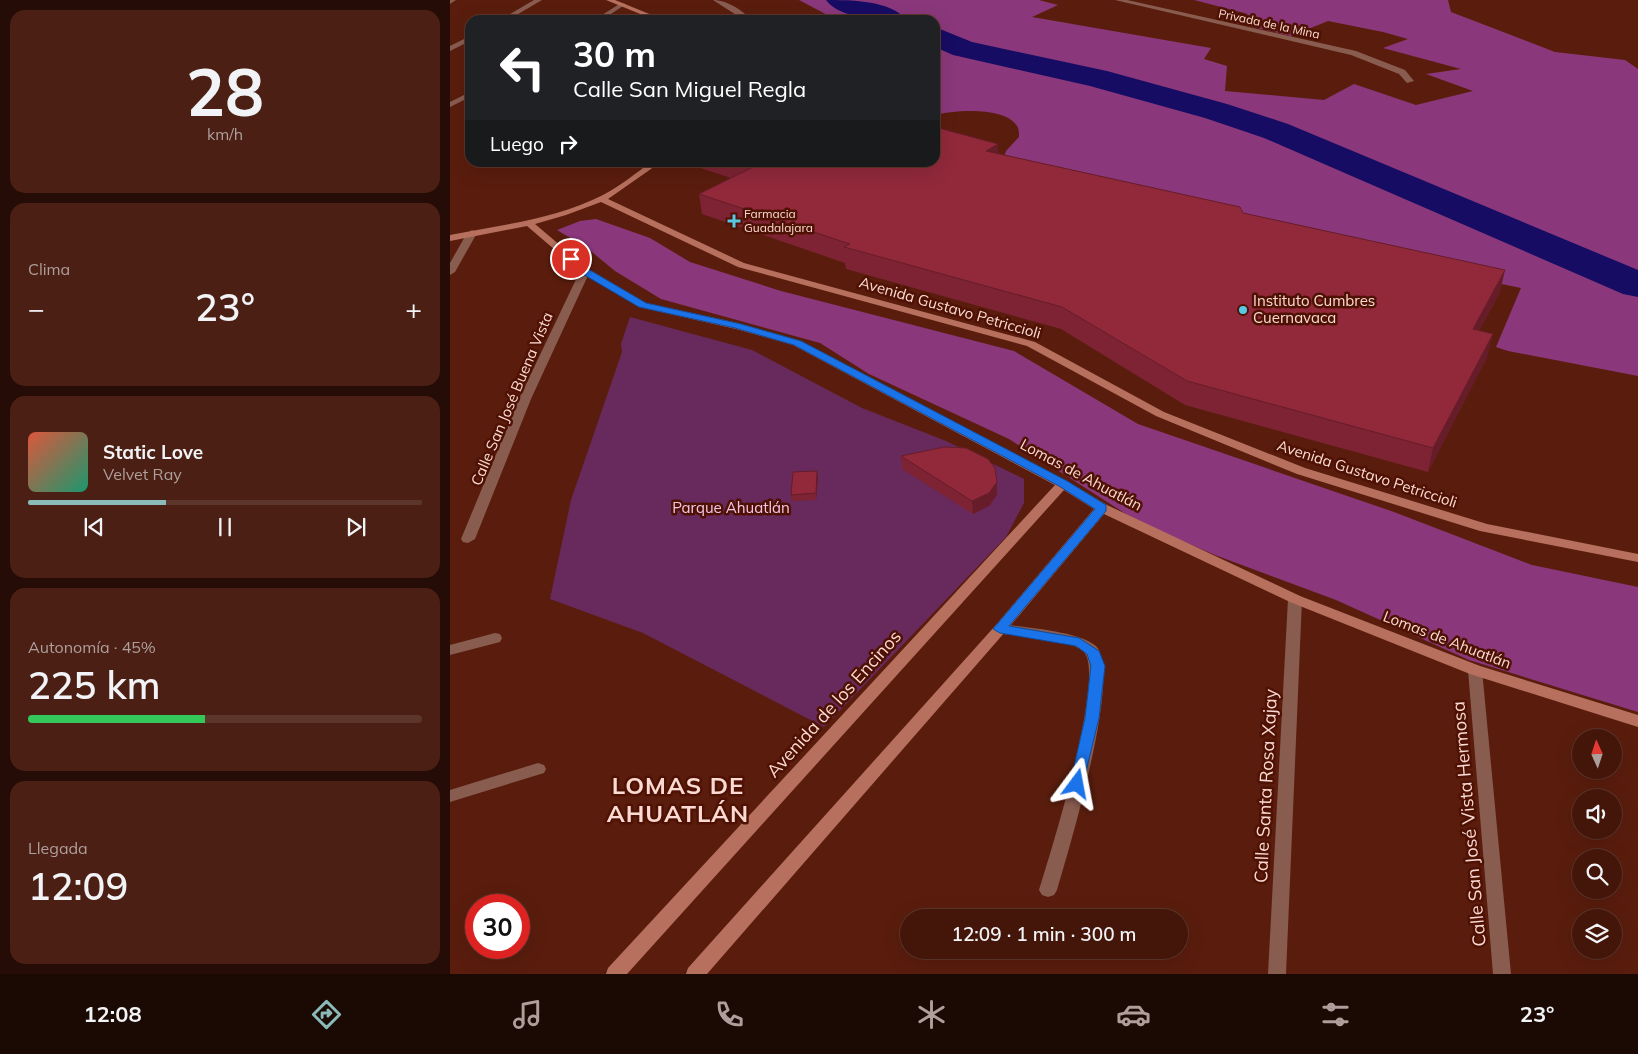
<!DOCTYPE html>
<html lang="es">
<head>
<meta charset="utf-8">
<style>
  :root { --surface:#44160a; --page:#4b1f13; --text:#f1f3f6; --muted:#af9f9c; --line:#5c352b; --accent:#8bbbb9 }
  body { margin:0; font-family:Mulish,sans-serif; background:var(--page); color:var(--text); height:100vh; display:flex; flex-direction:column; font-size:19px; white-space:nowrap }
  * { box-sizing:border-box; margin:0 }
  p { font-size:16px; color:var(--muted) }
  .icon { flex:none; width:28px; height:28px; fill:none; stroke:currentColor; stroke-width:2; stroke-linecap:round; stroke-linejoin:round }
  .map { position:relative; flex:1; overflow:hidden }
  .panel { display:flex; flex-direction:column; gap:10px; padding:10px; background:#250c06; width:450px }
  .panel>* { flex:none }
  .top-card { position:absolute; left:15px; top:15px; width:475px; height:152px; border-radius:15px; box-shadow:0 5px 20px #0002,0 0 0 1px var(--line); background:#202124; color:#fff; overflow:hidden }
  .needle { width:32px; rotate:357deg }
  .tools { position:absolute; left:1122px; top:729px; display:grid; gap:10px }
  .tools a { display:grid; place-items:center; width:50px; height:50px; border-radius:50%; background:var(--surface); box-shadow:0 5px 20px #0002,0 0 0 1px var(--line); font-size:25px }
  .speed { position:absolute; left:15px; top:894px; display:flex; gap:10px; font-size:25px; font-weight:700; text-align:center }
  .speed>* { display:grid; place-content:center; width:65px; height:65px; border-radius:50%; background:var(--surface); box-shadow:0 5px 20px #0002,0 0 0 1px var(--line); line-height:1 }
  .speed .limit { border:8px solid #d22; background:#fff; color:#111 }
  .pin { position:absolute; display:grid; place-items:center; width:42px; height:42px; color:#fff; margin:-21px; border:2px solid #fff; border-radius:50%; box-shadow:0 1px 5px #0007 }
  .me { position:absolute; width:55px; margin:-28px; rotate:13deg; stroke-linejoin:round; filter:drop-shadow(0 0 4px #0008) }
  .turn { display:flex; align-items:center; gap:18px; height:105px; padding:0 25px; font-size:22px }
  .turn .icon { width:65px; height:65px; stroke-width:2.5 }
  .turn b { display:block; font-size:35px; line-height:42px }
  .then { display:flex; align-items:center; height:48px; padding:0 25px; background:#0003; gap:10px; font-size:19px }
  .big { font-size:38px; font-weight:600; line-height:1.1 }
  .panel .tile { flex:1; display:flex; flex-direction:column; justify-content:center; gap:8px; min-width:0; padding:0 18px; border-radius:15px; background:var(--page) }
  .panel .dial { align-items:center; gap:0 }
  .dial b { font-size:65px; line-height:1 }
  .song { display:flex; align-items:center; gap:15px }
  .cover { width:60px; height:60px; border-radius:8px; background:linear-gradient(135deg,hsl(10 70% 55%),hsl(160 70% 35%)) }
  .played { height:5px; border-radius:2px; background:linear-gradient(90deg,var(--accent) 35%,var(--line) 35%) }
  .keys { display:flex; justify-content:space-around; direction:ltr }
  .heat { display:flex; justify-content:space-between; align-items:center; font-size:28px; direction:ltr }
  .charge { height:8px; border-radius:4px; background:linear-gradient(90deg,#34c759 45%,var(--line) 0) }
  .trip { position:absolute; left:450px; top:909px; width:288px; height:50px; border-radius:25px; background:var(--surface); box-shadow:0 5px 20px #0002,0 0 0 1px var(--line); font-weight:600; line-height:50px; text-align:center }
  .dock { display:flex; height:80px; justify-content:space-around; align-items:center; background:#1b0904; color:var(--muted) }
  .dock .icon { width:35px; height:35px }
  .dock .selected { color:var(--accent) }
  .dock b { font-size:22px; color:var(--text) }
  main { display:flex; flex:1; min-height:0 }
  .map>svg:first-child { display:block }
  .green { fill:#68295c }
  .forest { fill:#8a387b }
  .lines { fill:none; stroke-linecap:round; stroke-linejoin:round }
  .river { fill:#170c63; fill-rule:evenodd }
  .lane { fill:#895c50; fill-rule:evenodd }
  .street { fill:#895c50; fill-rule:evenodd }
  .secondary { fill:#b7705e; fill-rule:evenodd }
  .wall { fill:#7d2333 }
  .shaded-wall { fill:#661d29 }
  .building { fill:#91293b; stroke:#661d29 }
  .route { fill:#1a73e8; stroke:#114b97 }
  .poi-dot { fill:#57c9e3; stroke:#4e1103; stroke-width:2 }
  .labels { text-anchor:middle; stroke-width:5; stroke-linejoin:round; paint-order:stroke }
  .far-street-label { font-size:12px; fill:#fadad2; stroke:#4e1103 }
  .far-poi-label { font-size:12px; fill:#fadad2; stroke:#4e1103; text-anchor:start }
  .poi-label { font-size:15px; fill:#fadad2; stroke:#4e1103; text-anchor:start }
  .street-label { font-size:15px; fill:#fadad2; stroke:#4e1103 }
  .park-label { font-size:15px; fill:#f3c6e8; stroke:#4e1103 }
  .near-street-label { font-size:18px; fill:#fadad2; stroke:#4e1103 }
  .near-district-label { font-size:24px; font-weight:bold; letter-spacing:1px; fill:#fadad2; stroke:#4e1103 }
</style>
</head>
<body>
<main>
<section class="panel">
<div class="tile dial"><b>28</b><p>km/h</p></div>
<div class="tile"><p>Clima</p>
<div class="heat"><a>−</a><b class="big">23°</b><a>+</a></div>
</div>
<div class="tile">
<div class="song"><i class="cover"></i><div><b>Static Love</b><p>Velvet Ray</p></div></div>
<div class="played"></div>
<div class="keys"><svg class="icon" aria-label="previous" viewBox="0 0 24 24"><path d="M18 5L8 12l10 7zM5 5v14"/></svg><svg class="icon" aria-label="pause" viewBox="0 0 24 24"><path d="M8 5v14M16 5v14"/></svg><svg class="icon" aria-label="next" viewBox="0 0 24 24"><path d="M6 5l10 7-10 7zM19 5v14"/></svg></div>
</div>
<div class="tile"><p>Autonomía · 45%</p><b class="big">225 km</b><div class="charge"></div></div>
<div class="tile"><p>Llegada</p><b class="big">12:09</b></div>
</section>
<div class="map">
<svg width="1188" height="974" viewBox="0 0 1188 974">
  <rect width="100%" height="100%" fill="#5a1d0d"/>
  <polygon class="green" points="180,317 302,350 412,408 496,441 574,479 574,503 556,537 374,727 193,633 100,599 121,500 172,352 171,344"/>
  <g class="forest">
    <path d="M349 0H589L608 5 582 17 761 48 754 59 777 66 775 91 874 100 904 84 966 105 1023 91 976 74 1011 69 933 48 958 39 933 32 878 21 841 36 782 22 798 14 744 0H998L1001 12 1105 52 1175 60 1188 69V376L1058 351 1046 347 1071 288 797 232 552 163 556 151 569 137C569 134 569 128 567 126 555 106 504 110 485 115V20H374L383 18Z"/>
    <polygon points="146,219 200,238 240,262 331,291 564,351 688,424 944,512 1082,565 1188,587 1188,712 1019,660 886,600 765,555 690,523 559,439 419,374 370,343 211,299 165,271 137,248 107,230 130,221"/>
  </g>
  <g class="lines">
    <g class="river">
      <path d="M376 0C398 0 442 0 456 20 434 20 390 20 376 0Z"/>
      <polygon points="485,27 522,42 657,71 777,104 838,124 1188,270 1188,297 1173,294 814,138 755,118 640,86 503,55 485,47"/>
    </g>
    <path class="lane" d="M263 0C276 0 293 10 301 20H294Z"/>
    <g class="street">
      <polygon points="0,0 6,0 0,4"/>
      <polygon points="84,0 92,0 58,20 50,20"/>
      <polygon points="665,0 677,0 906,51 955,70 964,81 957,83 949,74 901,55"/>
      <polygon points="171,3 176,4 152,20 144,20"/>
      <polygon points="20,36 20,41 0,51 0,46"/>
      <polygon points="20,92 20,97 0,107 0,102"/>
      <polygon points="22,230 27,233 5,272 0,275 0,263 17,233"/>
      <polygon points="135,268 140,271 81,399 25,539 18,543 13,542 11,539 69,399 130,271"/>
      <polygon points="845,594 850,596 852,599 836,974 818,974 838,599 840,596"/>
      <path d="M550 624C572 627 630 631 646 646 673 672 618 852 607 890L604 895 598 897 592 895 589 890C600 855 656 676 634 652 621 638 565 638 545 632L543 629 545 626Z"/>
      <polygon points="45,633 50,634 52,638 50,642 0,655 0,645"/>
      <polygon points="1025,665 1030,666 1032,670 1061,974 1043,974 1018,670 1020,666"/>
      <polygon points="88,763 94,765 96,769 94,773 0,802 0,790"/>
    </g>
    <g class="secondary">
      <polygon points="156,0 165,0 214,20 205,20"/>
      <path d="M201 162H211L158 199 294 263 585 342 714 412 855 468 1037 524 1188 554V562L1030 531 847 474 706 416 577 346 288 267 151 202 116 215 85 224 138 269 196 303 288 323 351 341 617 481 657 505 850 596 1030 666 1188 715V727L1020 674 840 602 654 514 555 632 257 974H236L238 968 545 626 644 509 614 490 177 974H156L158 968 605 485 343 345 286 329 189 307 132 273 77 226 0 241V235C51 225 106 219 153 195 170 186 185 174 201 162Z"/>
    </g>
  </g>
  <g class="wall">
    <polygon points="548,154 793,213 1050,292 1029,331 1037,357 978,472 735,405 611,329 396,269 395,263 252,214 249,194 281,178 241,165 241,162 485,162"/>
    <polygon points="451,456 547,482 547,495 539,506 523,514 452,469"/>
    <polygon points="368,478 366,500 342,501 341,495"/>
  </g>
  <g class="shaded-wall">
    <polygon points="548,144 548,164 536,151"/>
    <polygon points="1055,270 1050,292 1018,352 1023,329"/>
    <polygon points="1043,334 1037,357 978,472 983,448"/>
    <polygon points="367,471 368,478 366,500 366,493"/>
    <polygon points="547,482 547,495 539,506 523,514 522,501"/>
  </g>
  <g class="building">
    <polygon points="485,127 548,144 536,151 790,207 793,213 1055,270 1023,329 1043,334 983,448 737,381 612,307 394,247 400,244 249,194 305,166 293,162 485,162"/>
    <polygon points="494,447 516,448 538,459 545,468 547,482 539,493 522,501 451,456"/>
    <polygon points="367,471 366,493 341,495 343,472"/>
  </g>
  <polygon class="route" points="118,257 124,257 138,269 196,303 291,324 351,341 617,481 656,505 656,511 559,626 629,638 649,651 655,666 649,718 632,788 622,788 620,784 635,718 641,666 637,654 626,646 550,633 543,629 645,509 609,486 344,345 285,328 189,307 131,273 118,261"/>
  <g class="poi-dot">
    <path d="M281.5 213.5h5v5h5v5h-5v5h-5v-5h-5v-5h5z"/>
    <circle cx="793" cy="310" r="5"/>
  </g>
  <g class="labels">
    <g class="far-street-label">
      <text transform="translate(819 24) rotate(12)" y="4">Privada de la Mina</text>
    </g>
    <g class="far-poi-label">
      <text x="294" y="218">Farmacia<tspan x="294" dy="14">Guadalajara</tspan></text>
    </g>
    <g class="poi-label">
      <text x="803" y="306">Instituto Cumbres<tspan x="803" dy="17">Cuernavaca</tspan></text>
    </g>
    <g class="street-label">
      <text transform="translate(500 308) rotate(16)" y="5">Avenida Gustavo Petriccioli</text>
      <text transform="translate(62 399) rotate(-67)" y="5">Calle San José Buena Vista</text>
      <text transform="translate(917 474) rotate(18)" y="5">Avenida Gustavo Petriccioli</text>
      <text transform="translate(631 475) rotate(28)" y="5">Lomas de Ahuatlán</text>
      <text transform="translate(997 640) rotate(21)" y="5">Lomas de Ahuatlán</text>
    </g>
    <g class="park-label">
      <text x="281" y="513">Parque Ahuatlán</text>
    </g>
    <g class="near-street-label">
      <text transform="translate(384 704) rotate(-48)" y="6">Avenida de los Encinos</text>
      <text transform="translate(816 786) rotate(-87)" y="6">Calle Santa Rosa Xajay</text>
      <text transform="translate(1019 824) rotate(-95)" y="6">Calle San José Vista Hermosa</text>
    </g>
    <g class="near-district-label">
      <text x="228" y="794">LOMAS DE<tspan x="228" dy="28">AHUATLÁN</tspan></text>
    </g>
  </g>
</svg>
<div class="tools">
<a><svg class="needle" viewBox="-14 -14 28 28"><path d="M0-13l5 13h-10z" fill="#e53935"/><path d="M0 13l5-13h-10z" fill="#af9f9c"/></svg></a>
<a><svg class="icon" aria-label="sound" viewBox="0 0 24 24"><path d="M4 9h4l5-4v14l-5-4H4zM17 9q2 3 0 6"/></svg></a>
<a><svg class="icon" aria-label="search" viewBox="0 0 24 24"><circle cx="10" cy="10" r="6"/><path d="M15 15l6 6"/></svg></a>
<a><svg class="icon" aria-label="layers" viewBox="0 0 24 24"><path d="M12 4l9 5-9 5-9-5zM3 14l9 5 9-5"/></svg></a>
</div>
<div class="speed"><div class="limit">30</div></div>
<div class="pin" style="left:121px;top:259px;background:#d93025"><svg class="icon" aria-label="arrive" viewBox="0 0 24 24"><path d="M6 21V4h12l-3 4 3 4H6"/></svg></div>
<svg class="me" style="left:627px;top:784px" viewBox="-20 -20 40 40"><path d="M0-17L14 15 0 8-14 15z" fill="#1a73e8" stroke="#fff" stroke-width="4"/></svg>
<div class="trip">12:09 · 1 min · 300 m</div>
<div class="top-card">
<div class="turn"><svg class="icon" aria-label="left" viewBox="0 0 24 24"><path d="M17 20v-9H6M10 6l-5 5 5 5"/></svg><div><b>30 m</b>Calle San Miguel Regla</div></div>
<div class="then">Luego<svg class="icon" aria-label="right" viewBox="0 0 24 24"><path d="M7 20v-9h11M14 6l5 5-5 5"/></svg></div>
</div>
</div>
</main>
<nav class="dock">
<b>12:08</b>
<svg class="icon selected" aria-label="directions" viewBox="0 0 24 24"><path d="M12 3l9 9-9 9-9-9zM9 14v-3h6M13 9l2 2-2 2"/></svg>
<svg class="icon" aria-label="music" viewBox="0 0 24 24"><path d="M9 18V5l10-2v13"/><circle cx="6" cy="18" r="3"/><circle cx="16" cy="16" r="3"/></svg>
<svg class="icon" aria-label="phone" viewBox="0 0 24 24"><path d="M5 4h4l2 5-3 2q2 4 5 5l2-3 5 2v4C11 20 4 13 5 4z"/></svg>
<svg class="icon" aria-label="climate" viewBox="0 0 24 24"><path d="M12 3v18M4 7l16 10M4 17L20 7"/></svg>
<svg class="icon" aria-label="car" viewBox="0 0 24 24"><path d="M5 17H2v-5l4-1 3-4h7l3 4 3 1v5h-3M9 17h6M6 11h13"/><circle cx="7" cy="17" r="2"/><circle cx="17" cy="17" r="2"/></svg>
<svg class="icon" aria-label="filters" viewBox="0 0 24 24"><path d="M4 7h16M4 17h16"/><circle cx="9" cy="7" r="2"/><circle cx="15" cy="17" r="2"/></svg>
<b>23°</b>
</nav>
</body>
</html>
